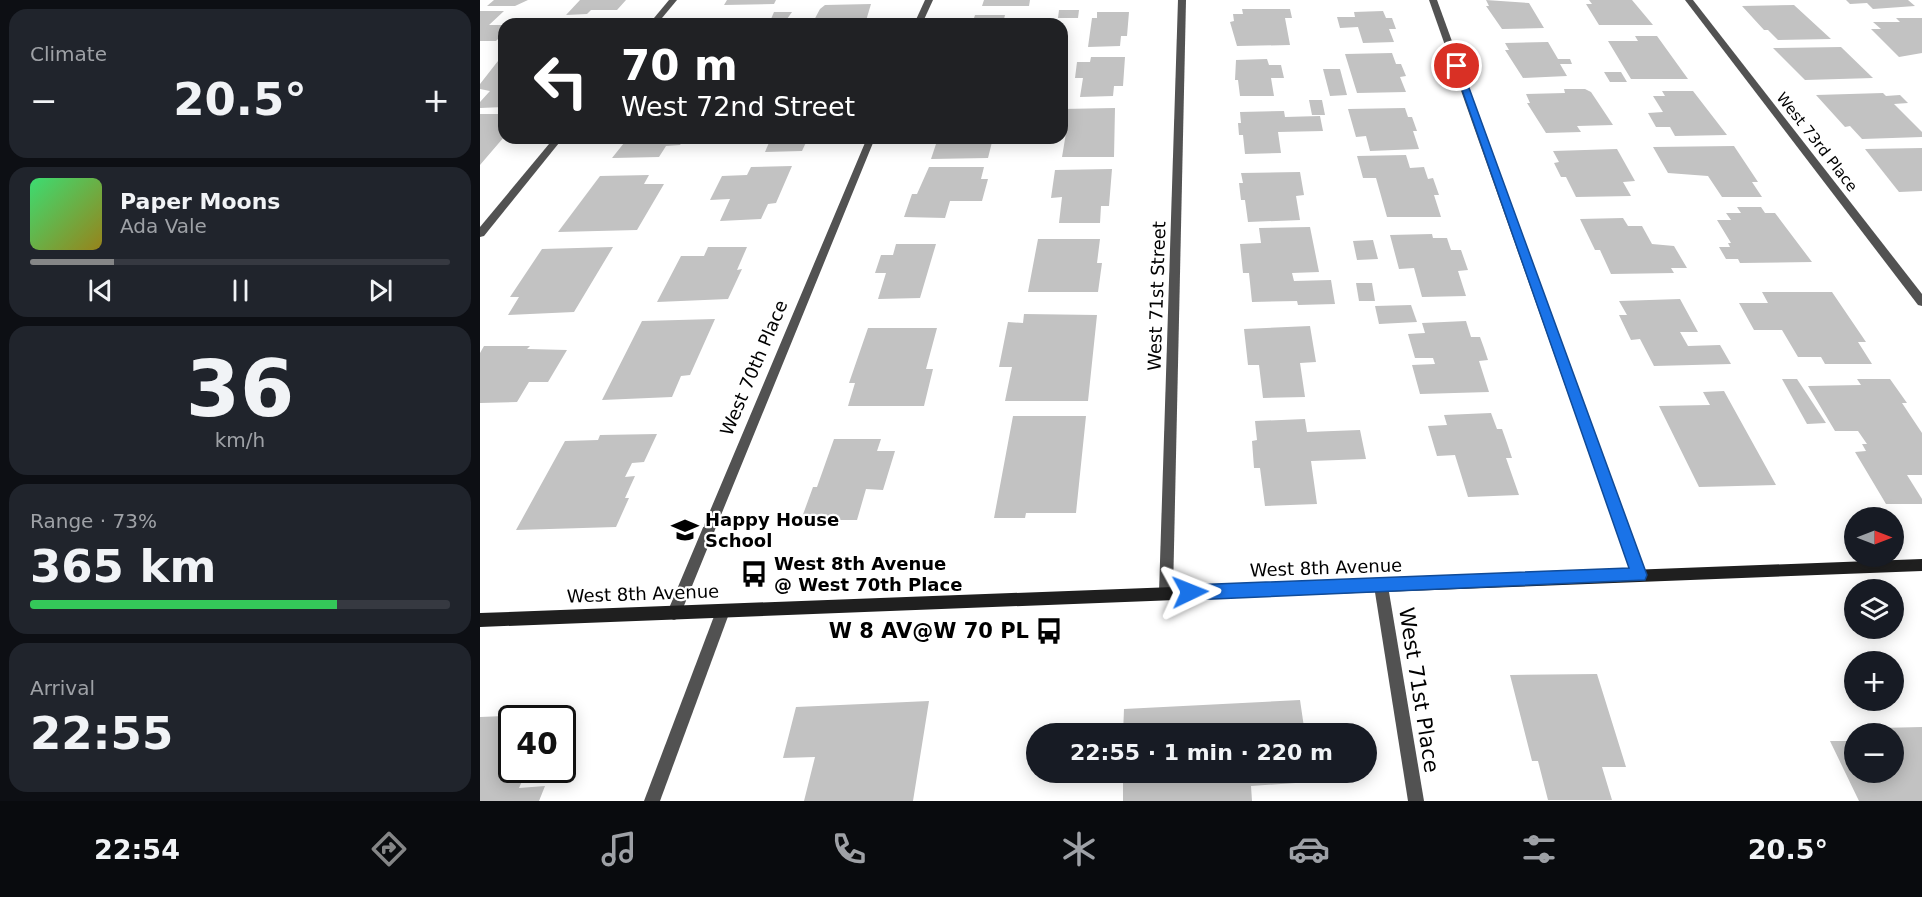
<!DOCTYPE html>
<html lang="en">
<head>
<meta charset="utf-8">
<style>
  :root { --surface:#171b24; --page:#20242c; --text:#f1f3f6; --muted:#9ea1a6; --line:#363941; --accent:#858687 }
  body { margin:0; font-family:"DejaVu Sans",sans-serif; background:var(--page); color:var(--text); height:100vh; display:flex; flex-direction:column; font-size:22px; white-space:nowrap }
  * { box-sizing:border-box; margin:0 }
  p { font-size:20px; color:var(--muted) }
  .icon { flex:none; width:33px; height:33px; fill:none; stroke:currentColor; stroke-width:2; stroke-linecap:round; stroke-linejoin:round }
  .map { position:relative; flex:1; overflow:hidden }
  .panel { display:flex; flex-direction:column; gap:9px; padding:9px; background:#0d0f14; width:480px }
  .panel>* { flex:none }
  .banner { position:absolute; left:18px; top:18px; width:570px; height:126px; border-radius:18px; box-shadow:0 3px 15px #0003; background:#202124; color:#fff; overflow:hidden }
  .needle { width:39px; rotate:90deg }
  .fabs { position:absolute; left:1364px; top:507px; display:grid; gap:12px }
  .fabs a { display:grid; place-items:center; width:60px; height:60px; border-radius:50%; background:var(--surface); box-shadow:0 3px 15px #0003; font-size:30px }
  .speed { position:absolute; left:18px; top:705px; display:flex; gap:12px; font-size:30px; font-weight:700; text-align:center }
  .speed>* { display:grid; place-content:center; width:78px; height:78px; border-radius:50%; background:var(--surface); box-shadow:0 3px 15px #0003; line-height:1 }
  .speed .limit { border:3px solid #111; border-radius:9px; background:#fff; color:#111 }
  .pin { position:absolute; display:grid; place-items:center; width:51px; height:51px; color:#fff; margin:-26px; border:3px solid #fff; border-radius:50%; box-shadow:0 2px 6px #0007 }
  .me { position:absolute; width:66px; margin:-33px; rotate:88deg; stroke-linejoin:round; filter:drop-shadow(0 0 4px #0008) }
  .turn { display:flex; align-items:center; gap:21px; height:126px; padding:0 24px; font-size:27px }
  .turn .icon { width:78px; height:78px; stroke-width:2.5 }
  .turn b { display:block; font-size:42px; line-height:51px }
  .big { font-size:45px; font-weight:600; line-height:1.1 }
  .panel .widget { flex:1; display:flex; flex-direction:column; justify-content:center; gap:9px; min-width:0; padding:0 21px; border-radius:18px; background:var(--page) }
  .panel .dial { align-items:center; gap:0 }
  .dial b { font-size:78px; line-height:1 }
  .song { display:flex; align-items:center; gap:18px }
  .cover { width:72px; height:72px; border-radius:9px; background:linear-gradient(135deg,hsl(140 70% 55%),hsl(50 70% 35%)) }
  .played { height:6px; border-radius:3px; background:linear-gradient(90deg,var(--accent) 20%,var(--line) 20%) }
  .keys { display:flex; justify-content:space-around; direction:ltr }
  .heat { display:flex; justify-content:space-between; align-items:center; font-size:33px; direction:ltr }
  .charge { height:9px; border-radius:4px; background:linear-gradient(90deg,#34c759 73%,var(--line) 0) }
  .trip { position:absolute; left:546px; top:723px; width:351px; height:60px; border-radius:30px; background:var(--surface); box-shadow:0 3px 15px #0003; font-weight:600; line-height:60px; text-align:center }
  .tabs { display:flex; height:96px; justify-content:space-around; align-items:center; background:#090b0e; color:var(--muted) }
  .tabs .icon { width:42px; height:42px }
  .tabs .selected { color:var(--accent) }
  .tabs b { font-size:27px; color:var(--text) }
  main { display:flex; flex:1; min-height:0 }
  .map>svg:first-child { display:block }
  .building { fill:#c2c2c2 }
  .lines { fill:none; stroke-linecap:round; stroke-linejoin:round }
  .street { fill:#525252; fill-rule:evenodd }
  .secondary { fill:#1f1f1f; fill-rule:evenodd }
  .route { fill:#1a73e8; stroke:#114b97; stroke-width:1.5 }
  .labels { text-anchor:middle; stroke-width:4.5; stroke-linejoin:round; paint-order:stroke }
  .far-street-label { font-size:15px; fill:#000; stroke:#fff }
  .street-label { font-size:18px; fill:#000; stroke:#fff }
  .poi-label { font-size:18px; font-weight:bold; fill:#000; stroke:#fff; text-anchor:start }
  .near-poi-label { font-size:21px; font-weight:bold; fill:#000; stroke:#fff; text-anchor:end }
  .near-street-label { font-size:21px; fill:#000; stroke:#fff }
</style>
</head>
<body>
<main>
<section class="panel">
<div class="widget"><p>Climate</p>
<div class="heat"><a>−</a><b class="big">20.5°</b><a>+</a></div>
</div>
<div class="widget">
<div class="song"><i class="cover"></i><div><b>Paper Moons</b><p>Ada Vale</p></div></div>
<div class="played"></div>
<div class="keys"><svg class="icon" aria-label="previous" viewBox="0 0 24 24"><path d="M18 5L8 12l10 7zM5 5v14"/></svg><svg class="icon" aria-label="pause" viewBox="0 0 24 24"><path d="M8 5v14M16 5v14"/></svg><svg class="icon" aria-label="next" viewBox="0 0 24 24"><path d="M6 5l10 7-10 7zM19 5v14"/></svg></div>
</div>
<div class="widget dial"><b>36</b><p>km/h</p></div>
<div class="widget"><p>Range · 73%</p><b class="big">365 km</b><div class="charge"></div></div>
<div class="widget"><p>Arrival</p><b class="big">22:55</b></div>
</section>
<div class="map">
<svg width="1442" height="801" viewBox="0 0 1442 801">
  <rect width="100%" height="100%" fill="#fff"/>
  <g class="building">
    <polygon points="14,0 48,0 35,6 7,6"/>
    <polygon points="100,0 146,0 137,10 111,10 107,14 86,15"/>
    <polygon points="247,0 296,0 294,4 244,5"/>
    <polygon points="504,0 550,0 549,6 502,6"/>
    <polygon points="1006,0 1049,3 1064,28 1022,29 1006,6 1009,6"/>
    <polygon points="1109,0 1152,0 1173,25 1119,25 1106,4 1112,4"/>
    <polygon points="1366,0 1428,0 1435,6 1393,9 1387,3 1370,4"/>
    <polygon points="391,4 385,24 332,24 340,9 345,5"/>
    <polygon points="1314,5 1351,39 1298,40 1288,30 1284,30 1262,6"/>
    <polygon points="762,9 810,9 812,18 805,18 810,45 757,46 750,22 754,21 753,14 763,14"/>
    <polygon points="579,10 599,10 598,18 578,18"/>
    <polygon points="0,11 24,11 9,25 24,25 24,33 16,41 0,41"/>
    <polygon points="903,11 906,18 912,18 916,29 909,29 914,42 883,43 878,27 860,28 857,17 875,17 874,12"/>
    <polygon points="294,12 312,12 307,19 291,19"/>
    <polygon points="617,12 649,12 647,36 641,36 640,46 608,47 612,18 617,18"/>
    <polygon points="495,15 525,15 524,19 560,19 559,24 492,24"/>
    <polygon points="1416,18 1442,18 1442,53 1419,57 1391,29 1401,29 1393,22 1420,22"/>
    <polygon points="283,19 280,24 232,24 234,20"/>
    <polygon points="1155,36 1177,36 1208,79 1151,79 1128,41 1158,41"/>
    <polygon points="1068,42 1078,59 1090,59 1092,64 1080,64 1087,76 1043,78 1025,50 1029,50 1025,43"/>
    <polygon points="1361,47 1393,78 1325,80 1293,48"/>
    <polygon points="912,53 916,64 921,64 926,76 920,77 926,92 877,93 865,54"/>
    <polygon points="611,57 645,57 643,86 634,86 633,96 600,97 603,78 595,78 597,62 610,62"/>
    <polygon points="787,59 789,65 801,65 804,78 791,78 794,96 760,96 758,80 755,80 756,60"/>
    <polygon points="18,61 24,61 24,107 0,108 0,102 10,91 0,89 0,84"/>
    <polygon points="843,69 860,69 867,95 850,96"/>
    <polygon points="1124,72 1141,72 1147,82 1130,82"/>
    <polygon points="1084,89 1105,89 1111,92 1133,125 1097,126 1101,132 1066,133 1047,103 1050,103 1046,94 1085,93"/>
    <polygon points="1182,91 1213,91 1247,135 1195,136 1190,127 1176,127 1168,113 1183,112 1173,96 1185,96"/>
    <polygon points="1403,93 1406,96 1420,95 1428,103 1414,104 1442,132 1442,137 1382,139 1370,126 1365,127 1336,95"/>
    <polygon points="829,100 842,100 845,115 832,115"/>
    <polygon points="635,108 634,157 582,157 586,133 582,133 582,109"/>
    <polygon points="925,108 928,117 932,117 937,131 933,131 939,149 890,151 886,136 876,137 868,109"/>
    <polygon points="804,111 805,117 840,116 843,131 798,132 801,153 765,154 763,135 759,135 758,123 761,123 760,112"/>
    <polygon points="0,114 24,114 24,127 20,131 24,131 24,137 0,165"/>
    <polygon points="148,138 205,138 200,145 186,146 179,157 132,158"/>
    <polygon points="291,138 328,138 322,151 285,152"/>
    <polygon points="453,138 513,138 508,158 451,159 456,144 451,144"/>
    <polygon points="1254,146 1278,182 1272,182 1282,197 1242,197 1228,176 1188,173 1173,147"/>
    <polygon points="1442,148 1442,191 1419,192 1385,149"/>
    <polygon points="1137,149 1155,181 1143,182 1151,196 1096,197 1086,177 1081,177 1074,163 1079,162 1073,151"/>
    <polygon points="926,155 930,168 944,167 948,179 953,178 959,195 954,195 961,217 907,217 896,178 883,178 877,156"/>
    <polygon points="312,166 296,203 288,204 281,219 240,221 250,199 230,200 242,176 267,175 271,167"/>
    <polygon points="449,167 504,167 501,179 508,179 502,201 470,201 465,218 424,217 432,194 437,194"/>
    <polygon points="632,169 629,206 621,206 620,223 579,223 582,197 571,198 575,170"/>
    <polygon points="820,172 824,195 816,196 820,220 768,222 765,200 761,200 759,183 763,183 761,173"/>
    <polygon points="169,175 164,184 184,184 157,230 78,232 120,176"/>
    <polygon points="1257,207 1281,207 1285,213 1295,213 1332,262 1260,263 1258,259 1246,259 1239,247 1250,247 1248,243 1251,243 1237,220 1251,220 1246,213 1261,213"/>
    <polygon points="1143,218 1148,226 1162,226 1172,244 1194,246 1207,268 1191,268 1194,273 1131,274 1120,250 1115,250 1100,219"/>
    <polygon points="830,227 839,272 812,273 814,281 851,280 855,304 818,305 817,301 772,302 769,273 763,273 760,244 781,243 779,228"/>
    <polygon points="952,234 953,238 967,238 971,250 981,250 988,270 978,271 986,296 942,297 934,268 919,269 910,235"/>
    <polygon points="558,239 620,239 617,263 622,263 618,292 548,292"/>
    <polygon points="893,240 898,259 877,260 873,241"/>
    <polygon points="416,244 456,244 440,298 398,299 406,273 395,273 401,255 413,255"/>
    <polygon points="133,247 94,312 28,315 39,297 30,297 62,249"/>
    <polygon points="228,247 267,247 257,270 262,269 248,299 177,302 201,256 224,256"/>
    <polygon points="876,283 892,283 895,301 879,301"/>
    <polygon points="1282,292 1352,292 1386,342 1378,342 1392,364 1345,364 1341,357 1318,357 1302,330 1274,330 1259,303 1288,303"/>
    <polygon points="1200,299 1218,332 1200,332 1208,346 1240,345 1251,364 1174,366 1160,339 1151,340 1139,315 1147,315 1139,301"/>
    <polygon points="931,305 937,322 899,324 895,306"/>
    <polygon points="544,314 617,315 608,401 525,401 532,367 519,367 528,322 543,323"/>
    <polygon points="235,319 210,375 201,376 192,397 122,400 162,321"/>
    <polygon points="986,321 991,337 1000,337 1004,348 1008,360 999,361 1009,392 940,394 932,365 955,364 953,358 935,358 928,334 945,333 942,323"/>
    <polygon points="830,326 836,362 820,363 825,397 783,398 779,365 768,365 764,329"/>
    <polygon points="388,328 457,328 446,369 453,369 444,406 368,406 375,383 369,383"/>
    <polygon points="4,346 50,346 47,349 87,350 68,382 49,382 37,402 0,403 0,353"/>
    <polygon points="1302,379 1317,379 1346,423 1327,424"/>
    <polygon points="1377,379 1410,379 1427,403 1422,403 1442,433 1442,475 1427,475 1442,499 1442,504 1406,504 1375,452 1386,451 1382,444 1387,444 1378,431 1355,431 1328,386 1381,385"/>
    <polygon points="1244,391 1296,485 1219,487 1179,406 1230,405 1223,392"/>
    <polygon points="1011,413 1017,429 1022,429 1027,443 1032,458 1026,458 1039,495 988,497 975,455 957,456 948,426 967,425 964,415"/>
    <polygon points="533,416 606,416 596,513 546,513 545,518 514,518"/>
    <polygon points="825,419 827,432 880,430 886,459 831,461 837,504 785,506 780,468 774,468 772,441 777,440 775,421"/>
    <polygon points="177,434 164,462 152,463 145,477 155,476 145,498 149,498 136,527 36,530 85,441 118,440 120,435"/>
    <polygon points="354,439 401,439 397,451 415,451 403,490 386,489 377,520 321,520 333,487 337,487"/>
    <polygon points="1117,674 1146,767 1122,767 1132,800 1068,800 1058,761 1052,761 1030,675"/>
    <polygon points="820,700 825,734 643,734 644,709"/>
    <polygon points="449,701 433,801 324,801 335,757 303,758 316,707"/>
    <polygon points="71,714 69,718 32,718 32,770 47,770 39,788 65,786 59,801 0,801 0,717"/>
    <polygon points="1442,727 1442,801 1379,801 1350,741 1374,741 1374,772 1413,772 1413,758 1415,757 1413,734 1403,734 1400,728"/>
    <polygon points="643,772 829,772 830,782 771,786 772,801 643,801"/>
  </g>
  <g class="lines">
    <g class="street">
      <polygon points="189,0 197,0 177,24 169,24"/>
      <polygon points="445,0 453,0 442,24 434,24"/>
      <polygon points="698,0 706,0 693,593 691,598 686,600 681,598 679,593"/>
      <polygon points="949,0 957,0 1166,575 1164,580 1159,581 1154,580 1152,575"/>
      <polygon points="1205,0 1213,0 1442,294 1442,306 1438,305"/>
      <polygon points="74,138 83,138 4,236 0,237 0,227"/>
      <polygon points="387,138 395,138 201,613 199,618 194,620 189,618 187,613"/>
      <polygon points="901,579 906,581 908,586 944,801 928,801 894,586 896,581"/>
      <polygon points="243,604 248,606 250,611 180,801 164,801 236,611 238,606"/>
    </g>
    <polygon class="secondary" points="1442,559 1442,571 0,627 0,613"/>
  </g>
  <polygon class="route" points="973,64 981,66 1167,575 1165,580 710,600 704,598 702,592 704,587 710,585 1149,568"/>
  <defs>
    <symbol id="school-bare" viewBox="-9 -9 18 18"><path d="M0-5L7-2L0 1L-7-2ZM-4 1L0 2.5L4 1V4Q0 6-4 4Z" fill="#000" stroke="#fff" stroke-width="2.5" paint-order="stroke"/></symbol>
    <symbol id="bus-bare" viewBox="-9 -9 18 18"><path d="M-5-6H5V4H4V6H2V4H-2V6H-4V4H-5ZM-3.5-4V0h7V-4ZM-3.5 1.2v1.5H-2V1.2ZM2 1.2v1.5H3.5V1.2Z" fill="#000" stroke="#fff" stroke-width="2.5" paint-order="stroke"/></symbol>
  </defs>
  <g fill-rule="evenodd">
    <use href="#school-bare" x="186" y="511" width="38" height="38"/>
    <use href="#bus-bare" x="255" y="555" width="38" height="38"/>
    <use href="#bus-bare" x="550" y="612" width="38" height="38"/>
  </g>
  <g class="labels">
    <g class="far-street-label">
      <text transform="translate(1337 142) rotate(52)" y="5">West 73rd Place</text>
    </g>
    <g class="street-label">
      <text transform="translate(677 296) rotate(-88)" y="6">West 71st Street</text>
      <text transform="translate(274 368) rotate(-67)" y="6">West 70th Place</text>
      <text transform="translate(846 568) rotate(-2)" y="6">West 8th Avenue</text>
      <text transform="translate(163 594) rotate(-2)" y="6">West 8th Avenue</text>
    </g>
    <g class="poi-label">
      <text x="225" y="526">Happy House<tspan x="225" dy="21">School</tspan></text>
      <text x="294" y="570">West 8th Avenue<tspan x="294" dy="21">@ West 70th Place</tspan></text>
    </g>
    <g class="near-poi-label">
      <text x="549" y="638">W 8 AV@W 70 PL</text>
    </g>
    <g class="near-street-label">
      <text transform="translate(939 690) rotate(81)" y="7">West 71st Place</text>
    </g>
  </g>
</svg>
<div class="fabs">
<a><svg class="needle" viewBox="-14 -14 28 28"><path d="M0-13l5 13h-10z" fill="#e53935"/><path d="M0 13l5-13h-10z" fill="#9ea1a6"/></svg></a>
<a><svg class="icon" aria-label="layers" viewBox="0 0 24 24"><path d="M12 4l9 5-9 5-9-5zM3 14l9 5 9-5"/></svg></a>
<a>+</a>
<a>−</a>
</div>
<div class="speed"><div class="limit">40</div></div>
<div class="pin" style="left:977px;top:66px;background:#d93025"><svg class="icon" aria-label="arrive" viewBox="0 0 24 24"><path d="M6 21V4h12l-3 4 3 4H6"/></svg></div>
<svg class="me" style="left:710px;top:592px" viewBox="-20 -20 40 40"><path d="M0-17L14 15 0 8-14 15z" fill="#1a73e8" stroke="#fff" stroke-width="4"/></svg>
<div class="trip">22:55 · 1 min · 220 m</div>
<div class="banner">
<div class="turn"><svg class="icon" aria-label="left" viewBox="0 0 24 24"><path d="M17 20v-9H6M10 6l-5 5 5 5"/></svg><div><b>70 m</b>West 72nd Street</div></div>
</div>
</div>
</main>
<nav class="tabs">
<b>22:54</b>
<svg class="icon selected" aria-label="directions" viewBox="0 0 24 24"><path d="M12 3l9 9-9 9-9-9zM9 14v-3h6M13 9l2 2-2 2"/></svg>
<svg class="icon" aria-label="music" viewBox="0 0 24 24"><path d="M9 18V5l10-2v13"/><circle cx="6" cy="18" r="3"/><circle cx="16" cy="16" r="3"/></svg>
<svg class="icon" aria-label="phone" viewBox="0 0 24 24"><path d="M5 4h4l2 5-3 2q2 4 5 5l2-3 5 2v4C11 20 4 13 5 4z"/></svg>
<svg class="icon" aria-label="climate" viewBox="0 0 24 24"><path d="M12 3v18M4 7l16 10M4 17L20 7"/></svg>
<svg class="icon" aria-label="car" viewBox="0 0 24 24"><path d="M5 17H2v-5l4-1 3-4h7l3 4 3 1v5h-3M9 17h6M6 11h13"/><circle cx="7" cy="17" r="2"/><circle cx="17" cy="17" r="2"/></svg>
<svg class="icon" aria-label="filters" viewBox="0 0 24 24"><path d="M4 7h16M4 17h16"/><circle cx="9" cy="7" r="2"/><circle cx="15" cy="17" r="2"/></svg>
<b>20.5°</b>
</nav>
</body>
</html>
